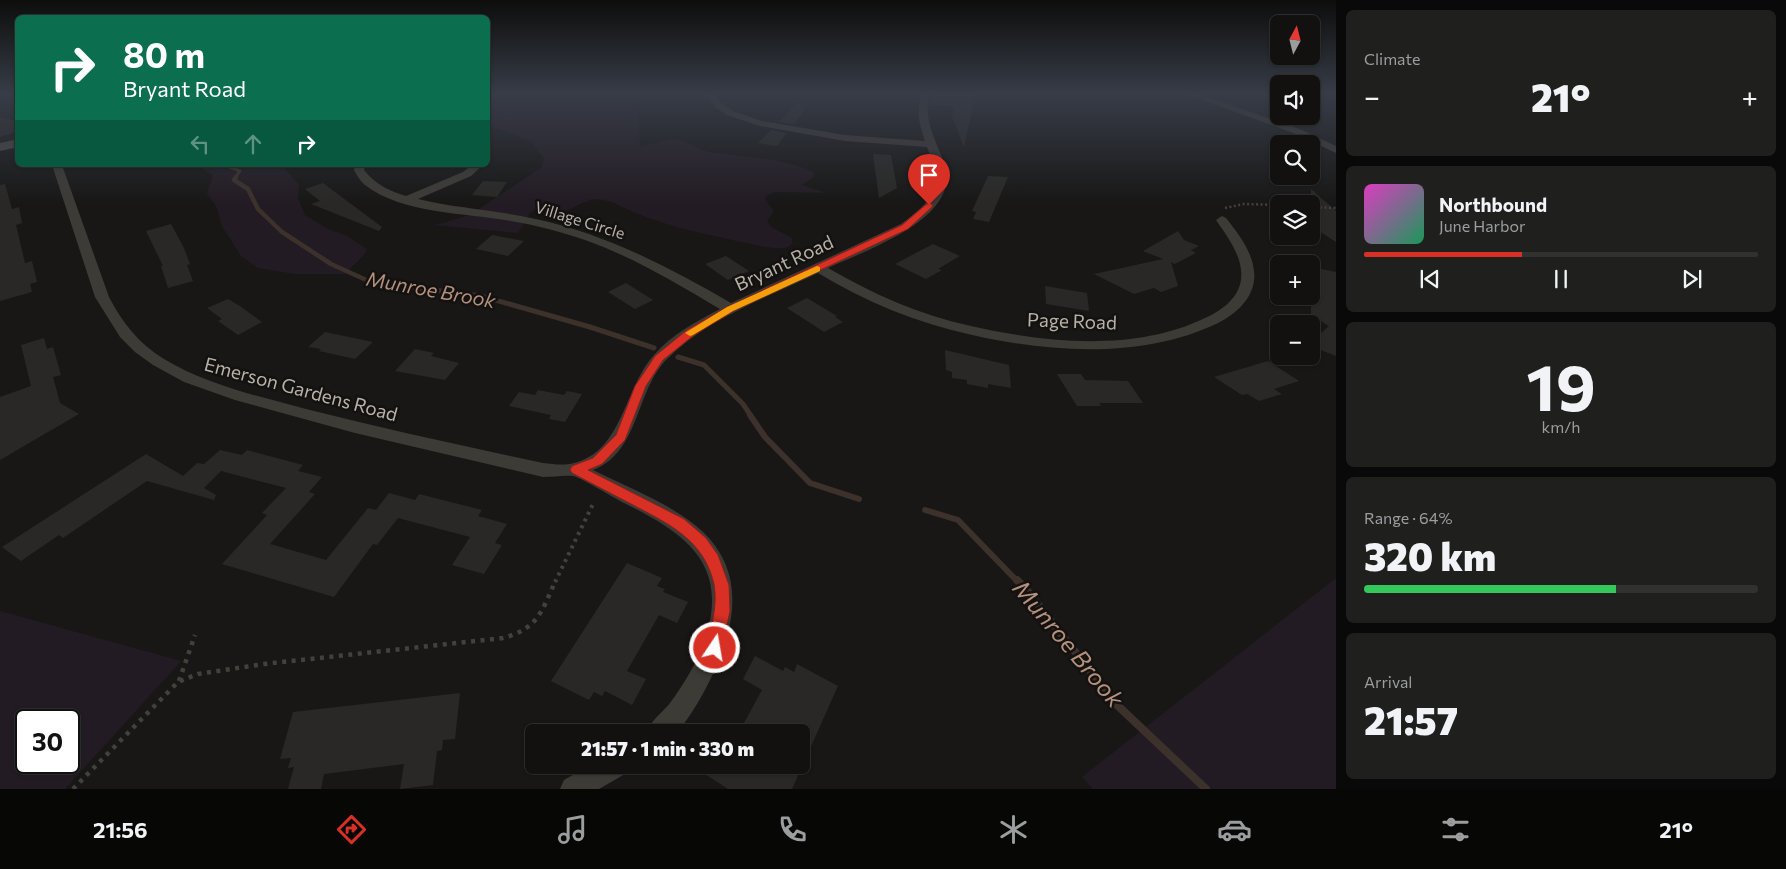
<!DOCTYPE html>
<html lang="en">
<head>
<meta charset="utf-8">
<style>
  :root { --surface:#121110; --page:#1f1f1e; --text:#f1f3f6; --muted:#9c9d9f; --line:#313130; --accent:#d93025 }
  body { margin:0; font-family:Commissioner,sans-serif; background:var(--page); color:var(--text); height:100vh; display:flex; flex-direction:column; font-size:19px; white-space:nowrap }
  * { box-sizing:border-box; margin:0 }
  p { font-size:16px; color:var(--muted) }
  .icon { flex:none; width:28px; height:28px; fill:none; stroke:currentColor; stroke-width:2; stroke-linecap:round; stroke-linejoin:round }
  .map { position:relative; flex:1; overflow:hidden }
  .drawer { display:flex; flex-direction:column; gap:10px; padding:10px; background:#0a0909; width:450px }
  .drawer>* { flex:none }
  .hud { position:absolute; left:15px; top:15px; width:475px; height:152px; border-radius:8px; box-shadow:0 1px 4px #0004,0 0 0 1px var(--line); background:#0b6e4f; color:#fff; overflow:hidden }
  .needle { width:32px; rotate:7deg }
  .controls { position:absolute; left:1270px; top:15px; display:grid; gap:10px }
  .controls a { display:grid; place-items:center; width:50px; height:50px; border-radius:8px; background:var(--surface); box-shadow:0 1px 4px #0004,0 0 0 1px var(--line); font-size:25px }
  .speed { position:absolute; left:15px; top:709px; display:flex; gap:10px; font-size:25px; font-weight:700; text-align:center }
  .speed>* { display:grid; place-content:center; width:65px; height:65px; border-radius:50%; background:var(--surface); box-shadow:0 1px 4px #0004,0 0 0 1px var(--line); line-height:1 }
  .speed .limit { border:2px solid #111; border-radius:8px; background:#fff; color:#111 }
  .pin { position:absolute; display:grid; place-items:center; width:42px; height:42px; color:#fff; margin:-51px -21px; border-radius:50% 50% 50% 0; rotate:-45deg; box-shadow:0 0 5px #0007 }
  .pin .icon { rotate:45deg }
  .me { position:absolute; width:55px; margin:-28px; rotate:12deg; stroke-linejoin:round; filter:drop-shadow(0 0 4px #0008) }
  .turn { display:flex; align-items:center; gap:18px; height:105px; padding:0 25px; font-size:22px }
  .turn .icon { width:65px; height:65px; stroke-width:2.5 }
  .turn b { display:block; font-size:35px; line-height:42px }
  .lanes { display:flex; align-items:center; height:48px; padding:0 25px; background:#0003; justify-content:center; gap:25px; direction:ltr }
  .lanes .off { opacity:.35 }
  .big { font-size:38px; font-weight:800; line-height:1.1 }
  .drawer .widget { flex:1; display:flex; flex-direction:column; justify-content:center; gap:8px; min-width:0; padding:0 18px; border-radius:8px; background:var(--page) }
  .drawer .dial { align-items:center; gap:0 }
  .dial b { font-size:65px; line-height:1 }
  .song { display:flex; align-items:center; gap:15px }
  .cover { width:60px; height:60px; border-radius:8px; background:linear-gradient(135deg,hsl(310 70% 55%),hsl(150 70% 35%)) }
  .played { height:5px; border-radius:2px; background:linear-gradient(90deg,var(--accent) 40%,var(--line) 40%) }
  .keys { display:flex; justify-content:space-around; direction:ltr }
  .heat { display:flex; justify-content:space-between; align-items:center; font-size:28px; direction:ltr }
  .charge { height:8px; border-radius:4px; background:linear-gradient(90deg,#34c759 64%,var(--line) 0) }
  .trip { position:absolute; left:525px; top:724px; width:285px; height:50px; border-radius:8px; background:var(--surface); box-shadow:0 1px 4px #0004,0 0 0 1px var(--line); font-weight:800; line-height:50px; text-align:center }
  .tabs { display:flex; height:80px; justify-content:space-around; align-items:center; background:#070706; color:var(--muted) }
  .tabs .icon { width:35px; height:35px }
  .tabs .active { color:var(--accent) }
  .tabs b { font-size:22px; color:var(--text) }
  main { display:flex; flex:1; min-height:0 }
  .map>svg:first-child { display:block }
  .green { fill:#231b23; fill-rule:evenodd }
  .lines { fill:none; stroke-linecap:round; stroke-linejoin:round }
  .stream-far4 { stroke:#3c312b; stroke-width:3 }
  .stream-far3 { stroke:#3c312b; stroke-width:4.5 }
  .stream-far2 { stroke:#3c312b; stroke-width:5 }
  .stream-far1 { stroke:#3c312b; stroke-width:6 }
  .stream { stroke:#3c312b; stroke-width:8 }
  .building { fill:#292826 }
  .path-far2 { stroke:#44413c; stroke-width:2.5; stroke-dasharray:2 2.5; stroke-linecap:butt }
  .path-far1 { stroke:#44413c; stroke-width:4; stroke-dasharray:3 4.5; stroke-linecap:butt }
  .path { stroke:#44413c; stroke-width:4.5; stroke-dasharray:4 5.5; stroke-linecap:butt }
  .minor { fill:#3d3b36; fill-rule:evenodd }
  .secondary { fill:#4d4a44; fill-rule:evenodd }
  .route { fill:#d93025; stroke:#8d1f18 }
  .slow { fill:#f59e0b }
  .labels { text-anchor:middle; stroke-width:5; stroke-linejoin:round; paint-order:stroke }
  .far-street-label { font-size:16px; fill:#b8b1a7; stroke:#131211 }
  .street-label { font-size:19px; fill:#b8b1a7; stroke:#131211 }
  .water-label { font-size:20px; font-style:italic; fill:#b5907c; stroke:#131211 }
  .near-water-label { font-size:24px; font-style:italic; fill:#b5907c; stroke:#131211 }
</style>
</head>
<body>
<main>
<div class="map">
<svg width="1336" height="789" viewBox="0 0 1336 789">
  <rect width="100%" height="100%" fill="#181716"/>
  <g class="green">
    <path d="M488 93H637L640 147C650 145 663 140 673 139 685 139 698 150 709 152 736 156 793 159 814 173L813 178 802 185 826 193 775 192 767 195 765 199 774 211 767 221 771 227 792 238V244C789 247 786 248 782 248 768 249 754 244 741 242 700 233 657 224 620 206 611 201 597 197 587 201 572 207 552 222 538 207L530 213 518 233 435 225 470 215 542 167 544 158 530 141 488 125Z"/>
    <path d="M196 165H282L299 185 298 198 305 215 326 228 347 236 367 249C363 260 352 264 346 274H295L258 268 241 256 222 226 217 208 207 193 213 175Z"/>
    <polygon points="1336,578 1336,789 1093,789 1082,777"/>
    <path d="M0 611 181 661 65 789H0ZM26 720H69V762H26Z"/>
  </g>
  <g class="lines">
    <g class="stream-far4">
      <polyline points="4,93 18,94"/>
      <polyline points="225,165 240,171 235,178"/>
    </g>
    <polyline class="stream-far3" points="236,177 234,180 248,189 258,209 282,232 331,264 375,284"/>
    <g class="stream-far2">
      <polyline points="369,282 481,296 590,327 654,348"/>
      <polyline points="678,357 704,365 743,404 751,416"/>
    </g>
    <g class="stream-far1">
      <polyline points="750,415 765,437 810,483 859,499"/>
      <polyline points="925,510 958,520 1018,582"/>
    </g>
    <polyline class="stream" points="1017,580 1029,593 1116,704 1206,789"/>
  </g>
  <g class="building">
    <polygon points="932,93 976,93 964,147 952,116 954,107 930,104"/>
    <polygon points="798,102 806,109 794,124 779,122"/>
    <polygon points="0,117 18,121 18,131 0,137"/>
    <polygon points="771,130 787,133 777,146 758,143"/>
    <polygon points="873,154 891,155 897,188 879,198"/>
    <polygon points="988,176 1008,177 989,222 973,219 976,212 972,211"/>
    <polygon points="483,181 507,182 497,197 472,195"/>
    <polygon points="323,183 382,227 379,231 311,204 320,201 305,189"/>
    <polygon points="5,184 12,209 19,207 22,223 16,225 25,263 32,261 37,282 30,284 32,292 0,301 0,185"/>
    <polygon points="1311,189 1336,211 1336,242 1311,226"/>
    <polygon points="171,224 184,248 190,264 187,265 193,281 168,288 161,266 163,266 146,231"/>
    <polygon points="1178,231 1184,240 1199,246 1191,250 1196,253 1175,264 1171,262 1178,286 1161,292 1154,288 1134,294 1094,274 1163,259 1143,251"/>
    <polygon points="492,235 524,241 508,256 476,249"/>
    <polygon points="933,244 960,256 938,269 942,270 926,279 895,264"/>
    <polygon points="726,256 749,271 728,280 705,264"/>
    <polygon points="1311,267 1336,272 1336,356 1313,347 1317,341 1313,340 1329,326 1311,315"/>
    <polygon points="626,283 653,300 635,309 608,292"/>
    <polygon points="1045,286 1087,293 1089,311 1046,304"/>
    <polygon points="807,298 837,316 835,317 843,322 824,332 787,308"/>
    <polygon points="228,299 240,306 262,322 238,335 218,321 222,319 207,308"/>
    <polygon points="325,332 373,342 355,359 319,351 321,349 308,347"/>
    <polygon points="44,338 47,349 53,347 61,375 53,377 60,403 79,414 0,460 0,397 31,386 21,345"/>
    <polygon points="415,349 434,353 431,356 459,363 445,380 395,371"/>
    <polygon points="945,350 1009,365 1011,388 988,384 988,388 967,384 967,380 952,378 952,372 946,370"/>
    <polygon points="1268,361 1299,381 1274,389 1282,394 1259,401 1247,394 1242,395 1214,377"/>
    <polygon points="1057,374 1081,374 1085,380 1128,381 1143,403 1099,403 1101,406 1077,406"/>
    <polygon points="538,390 564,395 567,391 582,394 565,422 549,419 551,415 509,406 519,392 535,395"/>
    <polygon points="220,450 242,455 247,450 303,465 298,471 322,477 309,492 315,494 270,544 326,560 368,508 376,510 389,493 415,500 419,494 482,510 478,516 507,524 495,543 502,545 484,574 452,565 470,537 398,518 377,545 373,544 334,597 222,564 267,515 262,513 286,488 221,471 204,488 216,495 214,500 147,481 63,538 59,535 21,561 2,547 146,454 183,476 197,463 204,464"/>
    <polygon points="627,563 662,578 657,586 665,589 663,592 688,602 677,623 659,615 627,671 646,679 632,705 605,691 602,696 594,692 589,700 551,681"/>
    <polygon points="755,656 783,671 785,667 794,672 797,664 838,686 792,789 728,789 691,765 801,765 801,732 739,732 762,690 743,679"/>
    <polygon points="460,693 455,739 443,740 442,750 437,751 433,785 400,789 404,764 324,774 321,789 288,789 294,767 288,768 291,758 280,759 293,712"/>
  </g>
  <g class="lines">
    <g class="path-far2">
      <polyline points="1311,207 1336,208"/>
      <polyline points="1225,208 1244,204 1279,205"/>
    </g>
    <polyline class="path-far1" points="555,582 593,504"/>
    <g class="path">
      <polyline points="179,681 195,635"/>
      <path d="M73 789 178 682 198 674 264 664 503 638C539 628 541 612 556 580"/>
    </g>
    <g class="minor">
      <path d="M705 93H713L721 103 733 111 762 121 845 135 925 141C919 124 916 110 922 93H930C923 116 933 134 941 155 944 164 948 175 946 185 938 226 862 252 828 268 873 294 920 315 971 326 1046 343 1135 352 1205 318 1225 309 1244 294 1241 270 1239 251 1226 235 1216 220L1222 216 1226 218C1238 233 1252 251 1254 271 1257 295 1238 313 1218 323 1143 359 1052 353 972 335 917 323 866 302 818 273 766 298 708 318 667 359 635 391 640 452 593 470 629 488 672 504 702 531 747 573 735 629 711 678 701 698 691 716 677 732H647C651 720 662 713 670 703 684 684 698 661 705 639 730 564 685 533 624 503 614 498 582 478 573 476 564 475 553 477 543 477L355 433 235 400 184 382 153 365 135 352 120 337 95 297 52 165H62L109 297C122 322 139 344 164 359 207 385 258 396 306 409 385 429 464 446 543 463 553 464 564 466 574 463 623 451 624 388 654 355 671 335 697 321 720 309 676 283 633 257 585 240 561 232 536 225 511 221 467 213 402 214 365 185 360 181 357 175 354 170L355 165H365L364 170C375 184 389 191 406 196L463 172 472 165H483L471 176 418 199C455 208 494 210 531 218 604 233 667 266 731 303L901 224C935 199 943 188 927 147L845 141 760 126 727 115 715 107Z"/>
      <polygon points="1183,93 1196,93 1302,130 1336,146 1336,153 1296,134"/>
      <polygon points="590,765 629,765 625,774 599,789 560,789 564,780"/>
    </g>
    <polygon class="secondary" points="18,139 18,147 0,151 0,143"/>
  </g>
  <linearGradient id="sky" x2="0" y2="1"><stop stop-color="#0d0d0c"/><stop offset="0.46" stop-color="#373c47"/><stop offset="1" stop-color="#373c47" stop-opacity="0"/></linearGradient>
  <rect width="1336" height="204" fill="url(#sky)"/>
  <path class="route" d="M929 202 933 205 932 207 908 229 733 311 694 335 663 360 646 386 625 440 602 464 588 470 684 519 706 538 718 555 729 585 730 611 721 653 715 655 709 653 707 648C711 627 718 605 714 584 704 540 669 524 633 505 613 494 592 484 572 473L570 470 572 466 593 458 616 435 635 386 655 356 687 330 727 307 902 225Z"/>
  <polygon class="slow" points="817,266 820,267 820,271 733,311 693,335 690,336 685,333 727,307"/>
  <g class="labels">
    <g class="far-street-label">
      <text transform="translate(580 220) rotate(17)" y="6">Village Circle</text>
    </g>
    <g class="street-label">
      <text transform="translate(784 263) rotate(-25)" y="7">Bryant Road</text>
      <text transform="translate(1072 321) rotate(2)" y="7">Page Road</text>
      <text transform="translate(301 389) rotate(15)" y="7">Emerson Gardens Road</text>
    </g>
    <g class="water-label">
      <text transform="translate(431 290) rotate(10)" y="7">Munroe Brook</text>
    </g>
    <g class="near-water-label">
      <text transform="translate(1068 644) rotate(50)" y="8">Munroe Brook</text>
    </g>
  </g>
</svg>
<div class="controls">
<a><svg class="needle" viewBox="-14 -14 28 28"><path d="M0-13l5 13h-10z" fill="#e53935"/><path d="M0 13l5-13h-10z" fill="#9c9d9f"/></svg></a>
<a><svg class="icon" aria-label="sound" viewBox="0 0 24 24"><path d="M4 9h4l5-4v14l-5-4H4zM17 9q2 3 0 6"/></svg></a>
<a><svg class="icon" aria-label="search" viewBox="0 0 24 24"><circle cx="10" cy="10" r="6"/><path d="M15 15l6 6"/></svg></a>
<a><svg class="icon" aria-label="layers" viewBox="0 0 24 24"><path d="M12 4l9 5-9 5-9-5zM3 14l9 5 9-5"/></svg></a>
<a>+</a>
<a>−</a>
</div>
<div class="speed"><div class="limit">30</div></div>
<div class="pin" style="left:929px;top:205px;background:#d93025"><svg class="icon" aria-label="arrive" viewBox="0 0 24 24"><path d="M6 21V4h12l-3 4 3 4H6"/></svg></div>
<svg class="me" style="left:715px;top:648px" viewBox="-20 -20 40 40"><circle r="17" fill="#d93025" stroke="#fff" stroke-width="3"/><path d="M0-11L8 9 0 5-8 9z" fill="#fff"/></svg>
<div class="trip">21:57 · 1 min · 330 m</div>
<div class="hud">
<div class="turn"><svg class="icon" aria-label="right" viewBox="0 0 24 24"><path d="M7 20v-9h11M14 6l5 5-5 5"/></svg><div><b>80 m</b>Bryant Road</div></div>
<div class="lanes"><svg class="icon off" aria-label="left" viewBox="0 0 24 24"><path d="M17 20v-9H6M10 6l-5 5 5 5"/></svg><svg class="icon off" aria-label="ahead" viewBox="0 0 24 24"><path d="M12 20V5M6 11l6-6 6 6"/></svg><svg class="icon" aria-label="right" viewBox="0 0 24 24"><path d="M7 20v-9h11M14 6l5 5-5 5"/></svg></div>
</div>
</div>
<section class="drawer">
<div class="widget"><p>Climate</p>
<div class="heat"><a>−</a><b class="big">21°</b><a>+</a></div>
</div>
<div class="widget">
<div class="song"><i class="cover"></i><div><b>Northbound</b><p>June Harbor</p></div></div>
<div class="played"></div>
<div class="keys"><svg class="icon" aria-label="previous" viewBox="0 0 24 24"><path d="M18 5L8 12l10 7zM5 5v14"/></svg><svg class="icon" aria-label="pause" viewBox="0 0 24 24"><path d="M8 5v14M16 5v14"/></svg><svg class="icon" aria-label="next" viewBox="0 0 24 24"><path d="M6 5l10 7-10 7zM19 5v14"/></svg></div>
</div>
<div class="widget dial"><b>19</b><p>km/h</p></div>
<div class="widget"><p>Range · 64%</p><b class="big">320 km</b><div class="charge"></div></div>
<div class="widget"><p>Arrival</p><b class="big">21:57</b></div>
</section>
</main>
<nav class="tabs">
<b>21:56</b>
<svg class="icon active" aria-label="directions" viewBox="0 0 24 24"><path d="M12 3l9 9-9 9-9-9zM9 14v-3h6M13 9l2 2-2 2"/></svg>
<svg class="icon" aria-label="music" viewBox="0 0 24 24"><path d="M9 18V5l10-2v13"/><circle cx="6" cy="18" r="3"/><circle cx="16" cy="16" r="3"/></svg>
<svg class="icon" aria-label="phone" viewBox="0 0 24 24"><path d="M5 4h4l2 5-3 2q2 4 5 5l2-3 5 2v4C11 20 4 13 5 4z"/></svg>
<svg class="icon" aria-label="climate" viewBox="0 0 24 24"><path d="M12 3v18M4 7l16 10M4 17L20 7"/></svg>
<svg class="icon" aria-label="car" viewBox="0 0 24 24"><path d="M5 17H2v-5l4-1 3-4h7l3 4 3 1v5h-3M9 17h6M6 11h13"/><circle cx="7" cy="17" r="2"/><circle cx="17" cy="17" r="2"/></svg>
<svg class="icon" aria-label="filters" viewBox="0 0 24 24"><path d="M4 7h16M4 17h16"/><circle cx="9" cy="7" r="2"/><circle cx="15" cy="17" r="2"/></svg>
<b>21°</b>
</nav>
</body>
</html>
